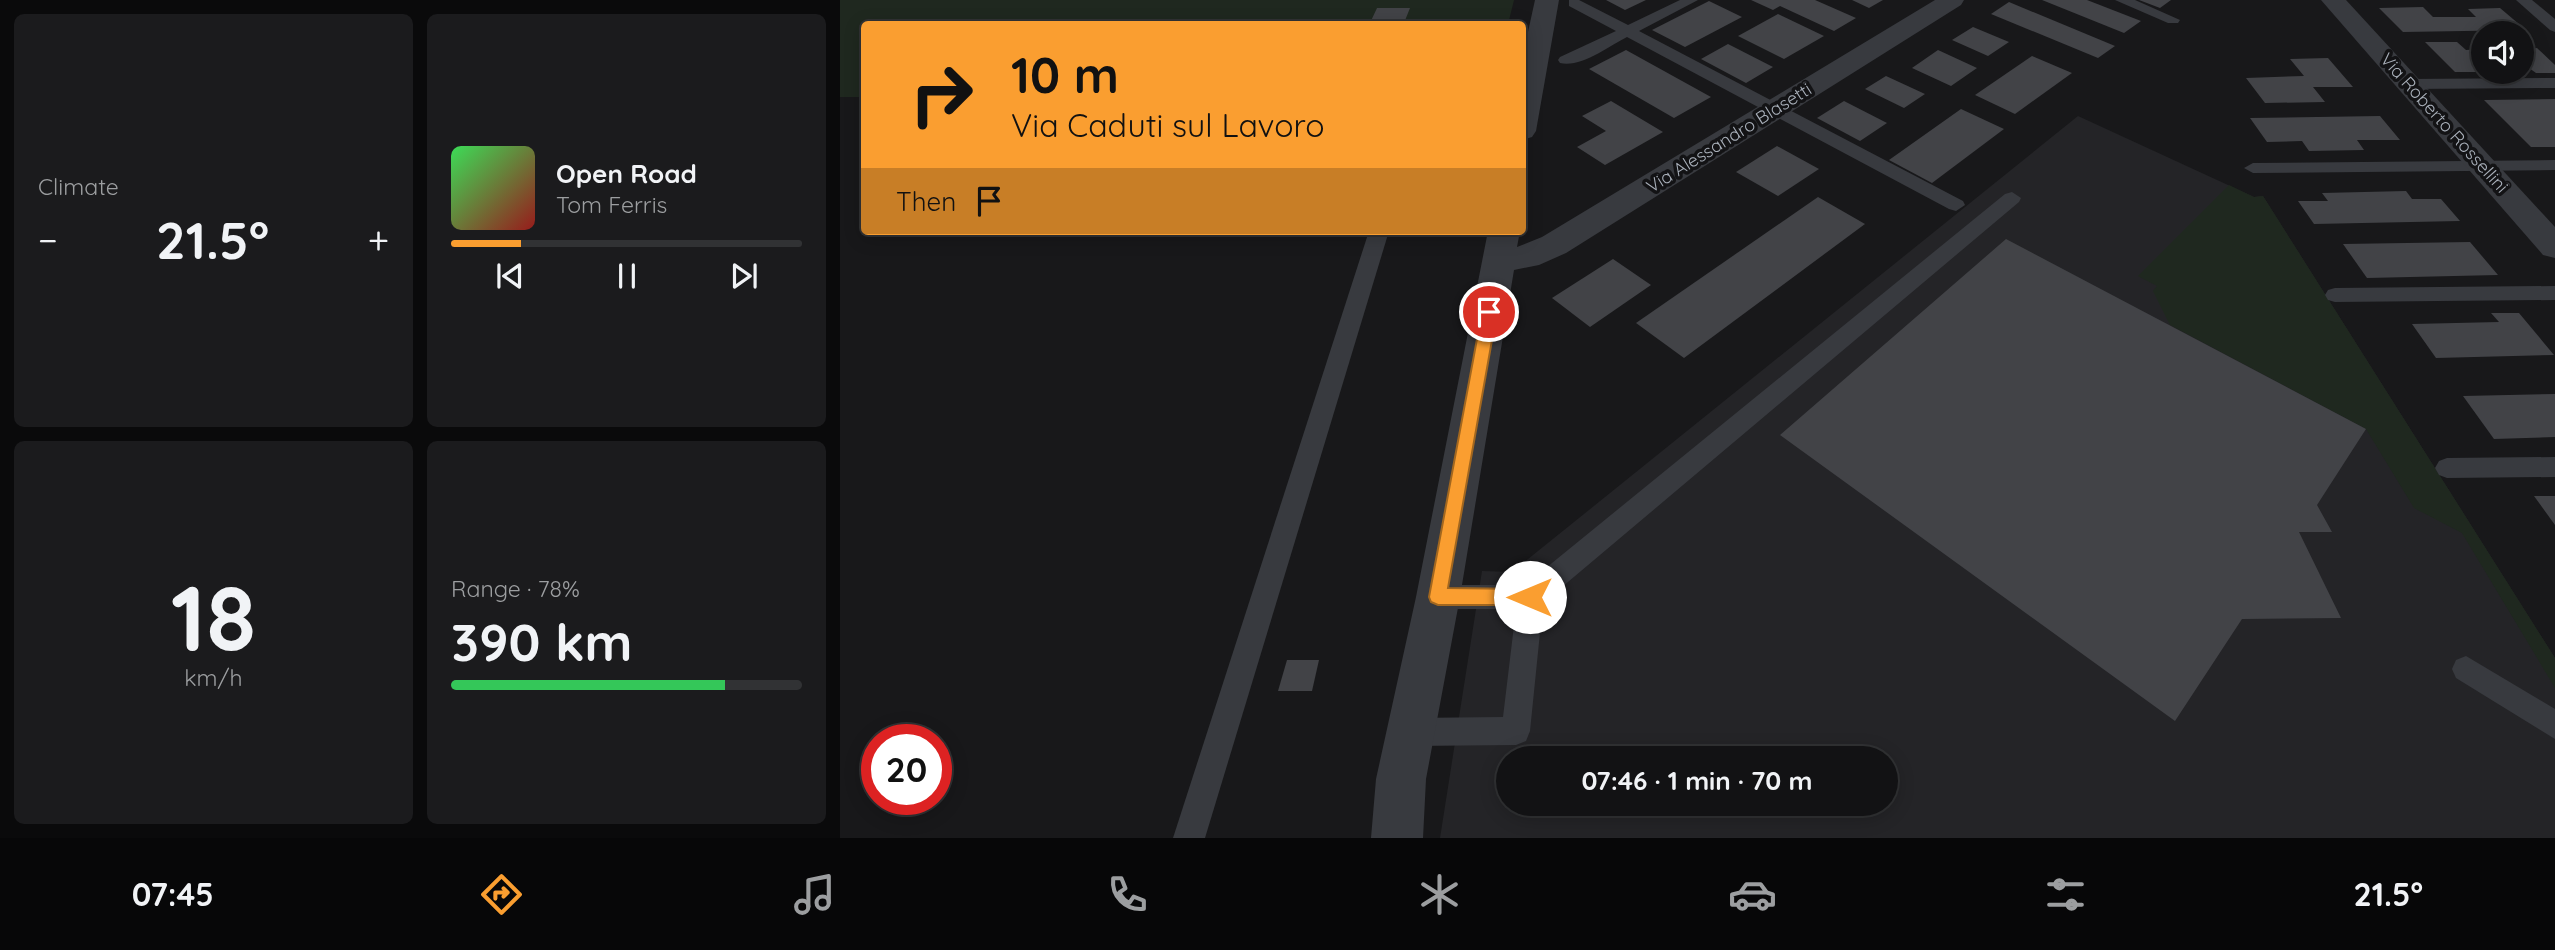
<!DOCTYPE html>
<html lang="en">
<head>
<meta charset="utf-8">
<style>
  :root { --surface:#121214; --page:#1b1b1d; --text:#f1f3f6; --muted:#9c9ea0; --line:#313234; --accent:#fa9e30 }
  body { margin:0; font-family:Quicksand,sans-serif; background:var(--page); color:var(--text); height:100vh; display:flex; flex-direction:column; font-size:26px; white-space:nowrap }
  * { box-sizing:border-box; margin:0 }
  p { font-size:23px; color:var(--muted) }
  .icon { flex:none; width:38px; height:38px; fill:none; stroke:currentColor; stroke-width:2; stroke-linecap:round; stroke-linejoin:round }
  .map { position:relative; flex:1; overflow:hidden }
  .side { display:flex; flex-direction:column; gap:14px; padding:14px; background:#0a0a0b; width:840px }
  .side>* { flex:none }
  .top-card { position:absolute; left:21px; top:21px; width:665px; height:214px; border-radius:7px; box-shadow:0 4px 18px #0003,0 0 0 2px var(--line); background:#fa9e30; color:#111; overflow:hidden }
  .controls { position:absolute; left:1631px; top:21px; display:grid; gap:14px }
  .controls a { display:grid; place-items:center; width:63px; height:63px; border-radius:50%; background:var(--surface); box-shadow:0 4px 18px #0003,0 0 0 2px var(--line); font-size:35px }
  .speed { position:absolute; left:21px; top:724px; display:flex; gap:14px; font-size:35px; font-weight:700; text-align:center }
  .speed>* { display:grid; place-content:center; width:91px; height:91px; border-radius:50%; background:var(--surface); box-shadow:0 4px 18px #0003,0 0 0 2px var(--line); line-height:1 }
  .speed .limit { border:10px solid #d22; background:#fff; color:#111 }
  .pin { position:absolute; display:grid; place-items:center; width:60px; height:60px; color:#fff; margin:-30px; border:4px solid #fff; border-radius:50%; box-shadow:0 2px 7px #0007 }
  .me { position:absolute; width:77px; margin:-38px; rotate:270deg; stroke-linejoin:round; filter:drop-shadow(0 0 5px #0008) }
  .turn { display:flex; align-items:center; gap:24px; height:147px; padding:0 35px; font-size:32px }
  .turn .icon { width:91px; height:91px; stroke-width:2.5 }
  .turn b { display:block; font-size:49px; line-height:60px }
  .then { display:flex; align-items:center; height:66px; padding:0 35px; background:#0003; gap:14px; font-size:26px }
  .big { font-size:52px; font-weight:700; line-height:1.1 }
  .side .widget { flex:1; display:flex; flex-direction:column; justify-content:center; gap:10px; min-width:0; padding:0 24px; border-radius:10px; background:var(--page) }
  .side .dial { align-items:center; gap:0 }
  .dial b { font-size:91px; line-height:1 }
  .song { display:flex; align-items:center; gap:21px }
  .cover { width:84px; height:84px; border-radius:10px; background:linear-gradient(135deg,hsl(130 70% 55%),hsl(0 70% 35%)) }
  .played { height:7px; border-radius:4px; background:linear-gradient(90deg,var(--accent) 20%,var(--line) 20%) }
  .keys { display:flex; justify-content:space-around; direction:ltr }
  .heat { display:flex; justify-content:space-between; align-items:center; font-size:38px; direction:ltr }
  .charge { height:10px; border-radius:5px; background:linear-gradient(90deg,#34c759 78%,var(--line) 0) }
  .side .tiles { flex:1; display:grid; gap:14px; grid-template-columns:repeat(2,1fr) }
  .trip { position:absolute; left:656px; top:746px; width:402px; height:70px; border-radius:35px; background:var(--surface); box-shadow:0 4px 18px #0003,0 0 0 2px var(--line); font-weight:700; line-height:70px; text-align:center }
  .dock { display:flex; height:112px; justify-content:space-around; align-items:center; background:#070708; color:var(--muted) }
  .dock .icon { width:49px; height:49px }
  .dock .current { color:var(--accent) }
  .dock b { font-size:32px; color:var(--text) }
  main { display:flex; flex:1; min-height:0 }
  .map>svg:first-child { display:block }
  .built { fill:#242427; fill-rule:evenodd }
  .green { fill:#1f281f }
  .building { fill:#424347 }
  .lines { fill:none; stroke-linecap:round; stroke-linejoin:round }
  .lane { fill:#383a3f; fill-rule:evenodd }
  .street { fill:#383a3f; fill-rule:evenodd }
  .route { fill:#fa9e30; stroke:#a2671f; stroke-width:2 }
  .labels { text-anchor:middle; stroke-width:7; stroke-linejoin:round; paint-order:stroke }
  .far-street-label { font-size:18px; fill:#a9b0ba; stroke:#131315 }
</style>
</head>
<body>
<main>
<section class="side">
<div class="tiles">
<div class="widget"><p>Climate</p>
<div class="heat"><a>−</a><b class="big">21.5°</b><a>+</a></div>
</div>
<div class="widget">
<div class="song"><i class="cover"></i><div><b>Open Road</b><p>Tom Ferris</p></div></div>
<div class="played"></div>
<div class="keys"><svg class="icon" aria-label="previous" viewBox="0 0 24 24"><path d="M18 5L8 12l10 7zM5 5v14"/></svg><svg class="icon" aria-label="pause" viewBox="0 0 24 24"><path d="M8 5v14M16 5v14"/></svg><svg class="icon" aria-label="next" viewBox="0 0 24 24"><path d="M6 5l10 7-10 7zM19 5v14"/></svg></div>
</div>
<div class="widget dial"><b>18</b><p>km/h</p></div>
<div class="widget"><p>Range · 78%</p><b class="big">390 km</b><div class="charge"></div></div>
</div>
</section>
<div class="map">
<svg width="1715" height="838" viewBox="0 0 1715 838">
  <rect width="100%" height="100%" fill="#18181a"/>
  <path class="built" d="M1238 116 1414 197 1423 196 1715 658V838H600L642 571 672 572ZM668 758H1046V803H668Z"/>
  <g class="green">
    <polygon points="0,0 674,0 668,24 24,24 24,97 0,97"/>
    <polygon points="1389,185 1414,197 1423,196 1715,658 1715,688 1622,533 1574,508 1526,429 1330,325 1313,291 1317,286 1298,276"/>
  </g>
  <g class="building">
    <polygon points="766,0 806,0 785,10"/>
    <polygon points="911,0 975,0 1016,18 994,31 940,6 933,10"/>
    <polygon points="1012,0 1043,0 1029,8"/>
    <polygon points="1202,0 1247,0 1301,21 1284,33"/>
    <polygon points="1299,0 1331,0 1320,8"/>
    <polygon points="869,1 902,17 845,47 812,30"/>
    <polygon points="1169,2 1275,46 1258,58 1151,14"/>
    <polygon points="1583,7 1593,17 1636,17 1628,9 1660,8 1686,30 1563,32 1539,8"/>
    <polygon points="537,8 570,8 564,23 530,23"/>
    <polygon points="938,14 984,36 944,59 898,36"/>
    <polygon points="1133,27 1169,42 1148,56 1112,40"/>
    <polygon points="1585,42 1617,42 1626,50 1643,49 1643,64 1640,64 1643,72 1615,72"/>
    <polygon points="888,44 933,67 906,83 861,59"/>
    <polygon points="1697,48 1715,65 1715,73 1696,73 1682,63 1682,49"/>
    <polygon points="786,50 871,97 834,118 749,69"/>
    <polygon points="1098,50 1137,68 1111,86 1072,68"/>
    <polygon points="1192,56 1232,73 1175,114 1135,95"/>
    <polygon points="1488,58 1513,87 1473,87 1485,102 1425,103 1406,78 1464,76 1450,59"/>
    <polygon points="1046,76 1085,94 1064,108 1025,89"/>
    <polygon points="1715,99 1715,147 1691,147 1644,100"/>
    <polygon points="771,101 823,132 765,165 737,147 766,131 742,116"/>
    <polygon points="1004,101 1047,123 1020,141 977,118"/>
    <polygon points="1121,109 1164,129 1092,183 1049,160"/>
    <polygon points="1540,116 1560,140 1517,140 1524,150 1469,151 1462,141 1427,142 1410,118"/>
    <polygon points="937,146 979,169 938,196 896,172"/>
    <polygon points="1566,191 1572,199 1601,199 1620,221 1474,224 1458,201 1488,201 1482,193"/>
    <polygon points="978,197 1025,224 844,358 796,323"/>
    <polygon points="1166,239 1526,429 1477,505 1492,532 1459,532 1501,618 1402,619 1335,721 940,435"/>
    <polygon points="1630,242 1658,275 1527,278 1503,244"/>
    <polygon points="773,259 811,285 750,327 712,298"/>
    <polygon points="1651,313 1679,313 1714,355 1596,358 1572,324 1659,322"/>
    <polygon points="1715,394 1715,437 1654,439 1623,396"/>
    <polygon points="1694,496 1715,496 1715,525"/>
    <polygon points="447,660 479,660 472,691 438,691"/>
  </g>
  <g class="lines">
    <g class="lane">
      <path d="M729 0H739L788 25 840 0H858L799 31 1123 201 1125 205 1116 211 1109 209 787 37C769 46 741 68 720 63L718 60 720 57 776 31 729 6Z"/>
      <polygon points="1275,0 1295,0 1340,20 1338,23 1328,23"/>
      <polygon points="1676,0 1692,0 1715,19 1715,32 1710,30"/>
      <polygon points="1715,78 1715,88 1568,89 1560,84 1568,79"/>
      <polygon points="1715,160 1715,170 1413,173 1404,168 1413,163"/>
      <polygon points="1172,192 1181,198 1179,202 703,603 690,731 686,741 676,745 571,746 561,742 557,732 561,722 571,718 663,717 676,609 598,609 589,605 585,597 589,589 598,585 685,585 1165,194"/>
      <polygon points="529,231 549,231 365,838 333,838"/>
      <polygon points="1715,286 1715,300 1495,302 1488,300 1485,295 1488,290 1495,288"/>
      <polygon points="1715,457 1715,477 1607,478 1599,475 1595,468 1599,461 1607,458"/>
      <polygon points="1626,656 1715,709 1715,739 1616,678 1612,669 1616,660"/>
    </g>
    <g class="street">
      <polygon points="695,0 719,0 696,131 692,137 682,140 682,59"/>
      <polygon points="1095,0 1124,0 1121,5 726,253 699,265 674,270 620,597 586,779 583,838 531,838 536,779 576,597 648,231 680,231 677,247 702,237"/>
      <polygon points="1481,0 1506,0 1715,227 1715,258 1703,255"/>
    </g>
  </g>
  <polygon class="route" points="649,307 657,312 608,588 690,589 696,591 699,597 696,603 690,605 598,605 591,602 589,597 642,312"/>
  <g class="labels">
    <g class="far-street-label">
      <text transform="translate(1604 123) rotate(48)" y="6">Via Roberto Rossellini</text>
      <text transform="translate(889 138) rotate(-32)" y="6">Via Alessandro Blasetti</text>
    </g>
  </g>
</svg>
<div class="controls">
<a><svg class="icon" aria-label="sound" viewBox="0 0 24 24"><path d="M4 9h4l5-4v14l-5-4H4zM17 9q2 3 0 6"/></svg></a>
</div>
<div class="speed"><div class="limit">20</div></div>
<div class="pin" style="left:649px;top:312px;background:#d93025"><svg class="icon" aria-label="arrive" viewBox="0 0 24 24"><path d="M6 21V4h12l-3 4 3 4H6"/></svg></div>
<svg class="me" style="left:690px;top:597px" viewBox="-20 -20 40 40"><circle r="19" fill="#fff"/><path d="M0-13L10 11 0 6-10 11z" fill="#fa9e30"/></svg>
<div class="trip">07:46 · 1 min · 70 m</div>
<div class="top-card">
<div class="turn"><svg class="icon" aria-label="right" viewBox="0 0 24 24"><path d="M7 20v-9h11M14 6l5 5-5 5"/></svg><div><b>10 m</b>Via Caduti sul Lavoro</div></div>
<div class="then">Then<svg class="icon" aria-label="arrive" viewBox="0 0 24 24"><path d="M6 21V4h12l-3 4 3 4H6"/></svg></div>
</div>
</div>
</main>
<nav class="dock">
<b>07:45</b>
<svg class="icon current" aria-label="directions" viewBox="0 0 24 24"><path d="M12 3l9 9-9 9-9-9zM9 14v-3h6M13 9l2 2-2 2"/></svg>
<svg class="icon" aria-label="music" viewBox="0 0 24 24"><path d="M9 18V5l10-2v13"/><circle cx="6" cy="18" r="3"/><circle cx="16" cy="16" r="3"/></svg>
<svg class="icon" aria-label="phone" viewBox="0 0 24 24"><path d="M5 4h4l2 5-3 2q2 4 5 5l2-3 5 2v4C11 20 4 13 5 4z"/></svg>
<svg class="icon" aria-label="climate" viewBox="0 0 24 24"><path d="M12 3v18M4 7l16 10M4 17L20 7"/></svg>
<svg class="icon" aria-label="car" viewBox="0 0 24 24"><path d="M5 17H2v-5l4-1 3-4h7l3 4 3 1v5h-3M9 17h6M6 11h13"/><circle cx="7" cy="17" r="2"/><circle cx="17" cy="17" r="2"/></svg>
<svg class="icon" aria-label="filters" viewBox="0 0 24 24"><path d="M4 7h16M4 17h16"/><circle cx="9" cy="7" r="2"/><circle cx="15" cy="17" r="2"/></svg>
<b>21.5°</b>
</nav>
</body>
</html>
